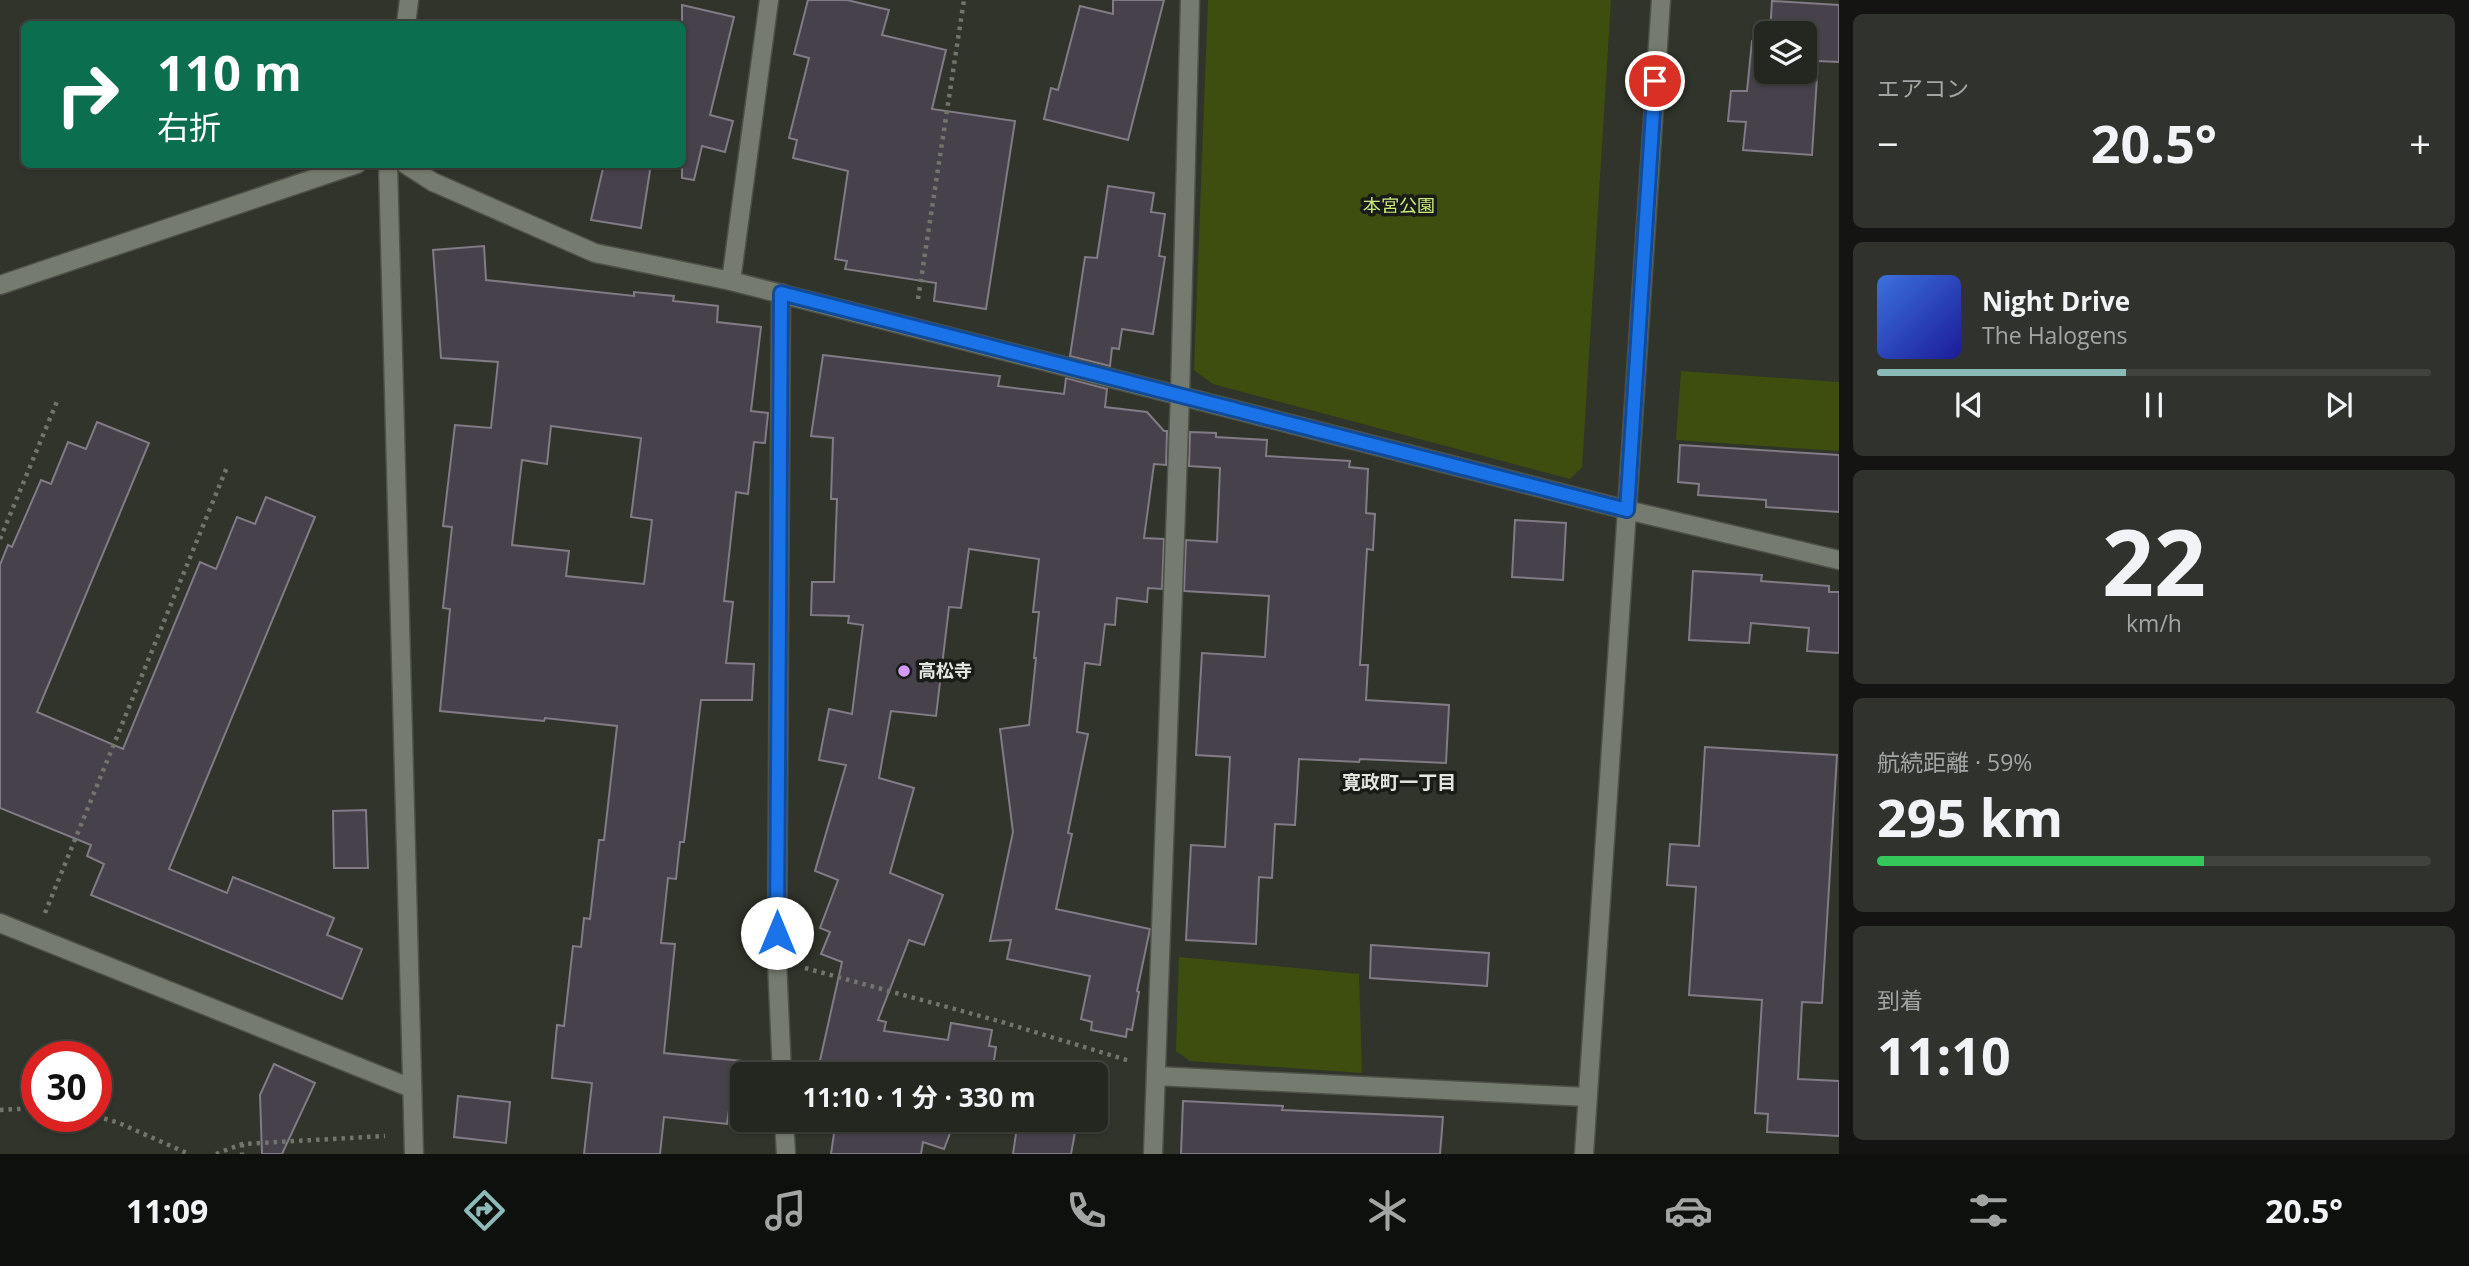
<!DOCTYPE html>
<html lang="ja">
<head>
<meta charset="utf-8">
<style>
  :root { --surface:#242720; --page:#30332d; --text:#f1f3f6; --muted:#a3a5a5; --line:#41443e; --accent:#8bbbb9 }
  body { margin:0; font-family:"Open Sans","Noto Sans JP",sans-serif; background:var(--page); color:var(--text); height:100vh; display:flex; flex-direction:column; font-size:26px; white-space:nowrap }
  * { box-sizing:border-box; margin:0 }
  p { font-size:23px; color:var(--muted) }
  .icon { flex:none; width:38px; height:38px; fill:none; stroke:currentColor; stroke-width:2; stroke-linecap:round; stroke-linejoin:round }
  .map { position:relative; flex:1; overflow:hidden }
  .panel { display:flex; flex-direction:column; gap:14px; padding:14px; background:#141512; width:630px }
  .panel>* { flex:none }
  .hud { position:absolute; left:21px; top:21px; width:665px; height:147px; border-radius:10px; box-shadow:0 2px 5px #0004,0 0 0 2px var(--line); background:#0b6e4f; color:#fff; overflow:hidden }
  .tools { position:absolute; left:1754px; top:21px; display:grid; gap:14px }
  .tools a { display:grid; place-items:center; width:63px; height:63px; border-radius:10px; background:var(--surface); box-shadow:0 2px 5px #0004,0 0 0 2px var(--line); font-size:35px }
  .speed { position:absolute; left:21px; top:1041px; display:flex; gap:14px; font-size:35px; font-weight:700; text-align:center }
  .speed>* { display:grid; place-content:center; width:91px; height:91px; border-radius:50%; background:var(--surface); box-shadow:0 2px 5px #0004,0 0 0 2px var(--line); line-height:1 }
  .speed .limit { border:10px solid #d22; background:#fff; color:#111 }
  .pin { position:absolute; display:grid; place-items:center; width:60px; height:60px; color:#fff; margin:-30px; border:4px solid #fff; border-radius:50%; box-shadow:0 2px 7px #0007 }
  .me { position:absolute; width:77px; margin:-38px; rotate:0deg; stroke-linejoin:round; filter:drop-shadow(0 0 5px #0008) }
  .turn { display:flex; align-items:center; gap:24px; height:147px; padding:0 21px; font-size:32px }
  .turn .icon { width:91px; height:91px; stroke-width:2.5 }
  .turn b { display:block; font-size:49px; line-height:60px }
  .big { font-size:52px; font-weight:700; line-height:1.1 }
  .panel .tile { flex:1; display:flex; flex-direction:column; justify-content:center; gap:10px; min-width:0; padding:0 24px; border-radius:10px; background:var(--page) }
  .panel .dial { align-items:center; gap:0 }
  .dial b { font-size:91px; line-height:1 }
  .song { display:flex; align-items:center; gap:21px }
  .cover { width:84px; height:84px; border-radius:10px; background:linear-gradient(135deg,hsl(220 70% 55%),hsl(240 70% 35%)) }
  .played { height:7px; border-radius:4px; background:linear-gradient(90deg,var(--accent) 45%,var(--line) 45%) }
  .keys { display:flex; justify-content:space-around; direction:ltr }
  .heat { display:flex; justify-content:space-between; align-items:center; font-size:38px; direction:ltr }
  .charge { height:10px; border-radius:5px; background:linear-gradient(90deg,#34c759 59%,var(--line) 0) }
  .trip { position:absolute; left:730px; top:1062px; width:378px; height:70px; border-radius:10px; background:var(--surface); box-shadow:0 2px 5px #0004,0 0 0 2px var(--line); font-weight:700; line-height:70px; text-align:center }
  .tabs { display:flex; height:112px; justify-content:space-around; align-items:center; background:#0e100d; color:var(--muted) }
  .tabs .icon { width:49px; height:49px }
  .tabs .current { color:var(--accent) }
  .tabs b { font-size:32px; color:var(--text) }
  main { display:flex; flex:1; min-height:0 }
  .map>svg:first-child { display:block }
  .green { fill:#3e4e0f }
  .building { fill:#47414b; stroke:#827b87; stroke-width:2; fill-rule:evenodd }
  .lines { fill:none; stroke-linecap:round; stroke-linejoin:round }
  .minor-casing { stroke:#4d5147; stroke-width:21 }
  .tertiary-casing { stroke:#4d5147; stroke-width:21 }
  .path { stroke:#72756c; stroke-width:4.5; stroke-dasharray:3.5 5; stroke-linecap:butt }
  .minor { stroke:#767b6f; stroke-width:18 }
  .tertiary { stroke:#767b6f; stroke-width:18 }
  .route-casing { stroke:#114b97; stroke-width:18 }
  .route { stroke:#1a73e8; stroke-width:12 }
  .poi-dot { fill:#d59bfb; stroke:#191b16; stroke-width:2.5 }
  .labels { text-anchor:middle; stroke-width:7; stroke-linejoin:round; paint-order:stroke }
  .park-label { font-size:18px; fill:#c8ea79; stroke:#191b16 }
  .poi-label { font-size:18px; font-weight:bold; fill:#e3e6df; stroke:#191b16; text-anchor:start }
  .neighbourhood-label { font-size:19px; font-weight:bold; fill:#e3e6df; stroke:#191b16 }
</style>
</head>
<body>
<main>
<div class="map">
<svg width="1839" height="1154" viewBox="0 0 1839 1154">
  <rect width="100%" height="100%" fill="#30342a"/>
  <g class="green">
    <polygon points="1208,0 1611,0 1582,467 1570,479 1213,384 1194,370"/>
    <polygon points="1681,371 1839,382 1839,451 1676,440"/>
    <polygon points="1179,957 1359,974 1362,1073 1190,1061 1176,1051"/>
  </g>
  <g class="building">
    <polygon points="808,0 847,0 889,10 882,35 946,50 932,109 1015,121 986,309 934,301 936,283 845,269 847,261 835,259 848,171 793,158 797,140 789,138 809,58 794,54"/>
    <polygon points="1113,0 1164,0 1128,140 1044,119 1051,88 1058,90 1080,6 1113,14"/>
    <polygon points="1772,1 1839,5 1839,62 1818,61 1812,155 1743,150 1746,122 1728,121 1731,91 1747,91 1752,41 1766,42 1766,72 1804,72 1804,33 1770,33"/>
    <polygon points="682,5 734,17 710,115 733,121 725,152 702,146 694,180 682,178"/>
    <polygon points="604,164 651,164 641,228 591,220"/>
    <polygon points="1108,186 1154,193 1151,212 1165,214 1159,256 1165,257 1153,334 1122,329 1119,349 1112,348 1110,366 1070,356 1085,257 1097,258"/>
    <path d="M484 246 486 280 634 296V292L674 296 673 301 718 306 717 322 761 327 751 411 768 413 765 443 754 442 748 494 736 492 724 601 733 602 726 663 754 664 752 700H701L684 842H680L676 879 668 878 661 943 675 944 664 1053 742 1061V1096L731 1095 727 1124 664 1117 660 1154H584L592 1083 552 1078 557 1025 564 1026 573 946 581 947 584 918 590 919 599 840H604L617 726 545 718 544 721 440 711 450 609 443 608 452 527 443 526 455 425 491 428 498 362 441 358 433 250ZM551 426 641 438 631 517 652 520 644 584 566 576 569 551 512 545 522 460 547 464Z"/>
    <polygon points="823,355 1000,376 998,386 1064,394 1066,378 1107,389 1105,407 1147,412 1164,431 1167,431 1166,465 1154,464 1144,538 1164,539 1162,589 1148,588 1147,602 1117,598 1115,625 1105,624 1100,665 1085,663 1077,732 1088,734 1068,833 1072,834 1056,909 1150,929 1137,991 1139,992 1132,1030 1127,1029 1126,1037 1091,1030 1092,1022 1081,1019 1090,976 1007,959 1011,940 990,941 1013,832 1000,729 1029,725 1036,658 1034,658 1039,612 1033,612 1039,559 969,549 961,608 949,607 936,716 891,711 879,778 914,788 890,873 943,895 924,945 909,940 878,1020 886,1022 884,1031 948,1040 951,1023 992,1030 989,1046 996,1047 992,1074 817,1074 842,962 821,954 830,932 820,928 838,880 815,871 846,765 819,760 829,709 852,714 863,625 848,623 849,616 811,615 812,582 834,582 837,499 831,499 833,438 811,436"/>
    <polygon points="97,422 149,443 37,712 123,749 200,562 216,569 237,517 255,524 266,497 315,517 169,869 227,893 233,877 334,918 327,935 362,949 342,999 91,895 104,864 87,856 91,845 0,808 0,565 8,545 12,547 41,480 51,484 68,442 86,449"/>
    <polygon points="1190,432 1216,433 1216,437 1267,440 1266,456 1350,461 1349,467 1368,469 1366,513 1375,514 1373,550 1367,549 1360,665 1368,665 1366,700 1449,705 1446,763 1360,759 1359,762 1299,759 1295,825 1275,824 1272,878 1259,877 1256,944 1186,940 1191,845 1225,847 1230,757 1196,755 1202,653 1265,657 1269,596 1184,591 1186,540 1217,542 1220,468 1189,466"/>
    <polygon points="1680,445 1839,455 1839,512 1766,507 1766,500 1698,495 1699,484 1678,482"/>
    <polygon points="1515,520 1566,523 1563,580 1512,577"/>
    <polygon points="1693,571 1762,575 1761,581 1829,586 1829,592 1839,592 1839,653 1807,651 1809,628 1751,623 1749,643 1689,640"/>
    <polygon points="1705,747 1837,755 1822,1003 1802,1002 1798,1079 1839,1081 1839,1136 1767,1132 1768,1114 1755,1113 1762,1000 1689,995 1696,887 1667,885 1670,844 1699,846"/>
    <polygon points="366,810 368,868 334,868 333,811"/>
    <polygon points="1371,945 1489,953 1487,986 1370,978"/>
    <polygon points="274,1064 315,1083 282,1154 262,1154 260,1095"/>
    <polygon points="458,1096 510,1102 506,1143 454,1137"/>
    <polygon points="1183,1101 1283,1106 1282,1110 1443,1117 1440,1154 1181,1154"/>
    <polygon points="836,1120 986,1120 985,1127 954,1123 944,1149 923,1142 921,1154 831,1154"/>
    <polygon points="1018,1120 1076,1127 1071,1154 1013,1154"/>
  </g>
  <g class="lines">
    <defs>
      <g id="minor">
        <polyline points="405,164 433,182 595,253 731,281 1627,510 1839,560"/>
        <polyline points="731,281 769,0"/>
        <polyline points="0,285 357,164"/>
        <polyline points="781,293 777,961 782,1074"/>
        <polyline points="0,923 411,1088"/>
        <polyline points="1156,1076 1587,1097"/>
        <polyline points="784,1120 786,1154"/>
        <polyline points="1153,1154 1180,395 1190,0"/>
      </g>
      <g id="tertiary">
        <polyline points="406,24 409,0"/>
        <polyline points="388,164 414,1154"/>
        <polyline points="1584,1154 1661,0"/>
      </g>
    </defs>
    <use href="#minor" class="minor-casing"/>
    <use href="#tertiary" class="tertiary-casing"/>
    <g class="path">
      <polyline points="918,299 964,0"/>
      <polyline points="0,539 58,399"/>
      <polyline points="45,913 227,467"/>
      <polyline points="805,968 1002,1022 1130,1061"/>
      <polyline points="0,1110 37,1108"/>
      <polyline points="96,1116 119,1123 189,1154"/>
      <polyline points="242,1144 242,1154"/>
      <polyline points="216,1154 242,1144 385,1136"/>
    </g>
    <use href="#minor" class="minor"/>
    <use href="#tertiary" class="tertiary"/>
  </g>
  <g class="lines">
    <defs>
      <polyline id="route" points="777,933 781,293 1627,510 1655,81"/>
    </defs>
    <use href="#route" class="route-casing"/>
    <use href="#route" class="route"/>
  </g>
  <circle class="poi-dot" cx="904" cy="671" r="7"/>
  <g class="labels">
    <g class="park-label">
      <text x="1399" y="212">本宮公園</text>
    </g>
    <g class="poi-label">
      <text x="918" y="677">高松寺</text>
    </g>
    <g class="neighbourhood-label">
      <text x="1399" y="789">寛政町一丁目</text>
    </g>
  </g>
</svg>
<div class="tools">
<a><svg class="icon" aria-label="layers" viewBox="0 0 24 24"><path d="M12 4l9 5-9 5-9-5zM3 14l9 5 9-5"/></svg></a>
</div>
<div class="speed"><div class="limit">30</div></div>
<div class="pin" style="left:1655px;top:81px;background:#d93025"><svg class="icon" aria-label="arrive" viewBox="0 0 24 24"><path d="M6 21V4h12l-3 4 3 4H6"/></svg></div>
<svg class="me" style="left:777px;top:933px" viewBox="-20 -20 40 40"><circle r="19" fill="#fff"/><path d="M0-13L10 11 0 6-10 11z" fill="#1a73e8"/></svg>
<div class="trip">11:10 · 1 分 · 330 m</div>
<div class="hud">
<div class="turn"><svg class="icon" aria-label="right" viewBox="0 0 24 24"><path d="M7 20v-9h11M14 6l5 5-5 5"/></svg><div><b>110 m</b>右折</div></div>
</div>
</div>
<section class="panel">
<div class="tile"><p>エアコン</p>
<div class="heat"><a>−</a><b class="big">20.5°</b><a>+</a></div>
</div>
<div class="tile">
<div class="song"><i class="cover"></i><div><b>Night Drive</b><p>The Halogens</p></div></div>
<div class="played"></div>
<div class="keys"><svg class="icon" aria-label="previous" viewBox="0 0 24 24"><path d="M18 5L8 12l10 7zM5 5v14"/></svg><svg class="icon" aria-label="pause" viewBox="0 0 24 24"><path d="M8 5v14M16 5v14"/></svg><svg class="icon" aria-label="next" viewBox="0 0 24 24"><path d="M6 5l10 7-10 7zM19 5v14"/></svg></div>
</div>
<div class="tile dial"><b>22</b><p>km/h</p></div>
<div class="tile"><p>航続距離 · 59%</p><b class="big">295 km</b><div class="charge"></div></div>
<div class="tile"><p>到着</p><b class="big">11:10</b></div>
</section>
</main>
<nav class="tabs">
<b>11:09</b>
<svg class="icon current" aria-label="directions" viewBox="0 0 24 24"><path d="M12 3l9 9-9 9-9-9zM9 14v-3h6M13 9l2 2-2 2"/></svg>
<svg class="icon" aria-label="music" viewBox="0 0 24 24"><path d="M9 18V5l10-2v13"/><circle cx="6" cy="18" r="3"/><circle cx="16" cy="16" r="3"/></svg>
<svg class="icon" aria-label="phone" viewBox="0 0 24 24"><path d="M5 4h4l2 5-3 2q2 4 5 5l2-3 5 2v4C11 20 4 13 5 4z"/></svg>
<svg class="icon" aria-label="climate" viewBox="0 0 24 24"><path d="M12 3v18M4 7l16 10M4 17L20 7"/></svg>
<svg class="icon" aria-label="car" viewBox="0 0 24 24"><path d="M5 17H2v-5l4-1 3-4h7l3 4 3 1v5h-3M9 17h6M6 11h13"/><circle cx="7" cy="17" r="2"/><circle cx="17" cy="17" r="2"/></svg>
<svg class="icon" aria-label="filters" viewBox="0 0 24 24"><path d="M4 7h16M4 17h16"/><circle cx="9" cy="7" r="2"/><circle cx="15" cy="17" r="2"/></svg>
<b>20.5°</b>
</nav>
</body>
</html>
